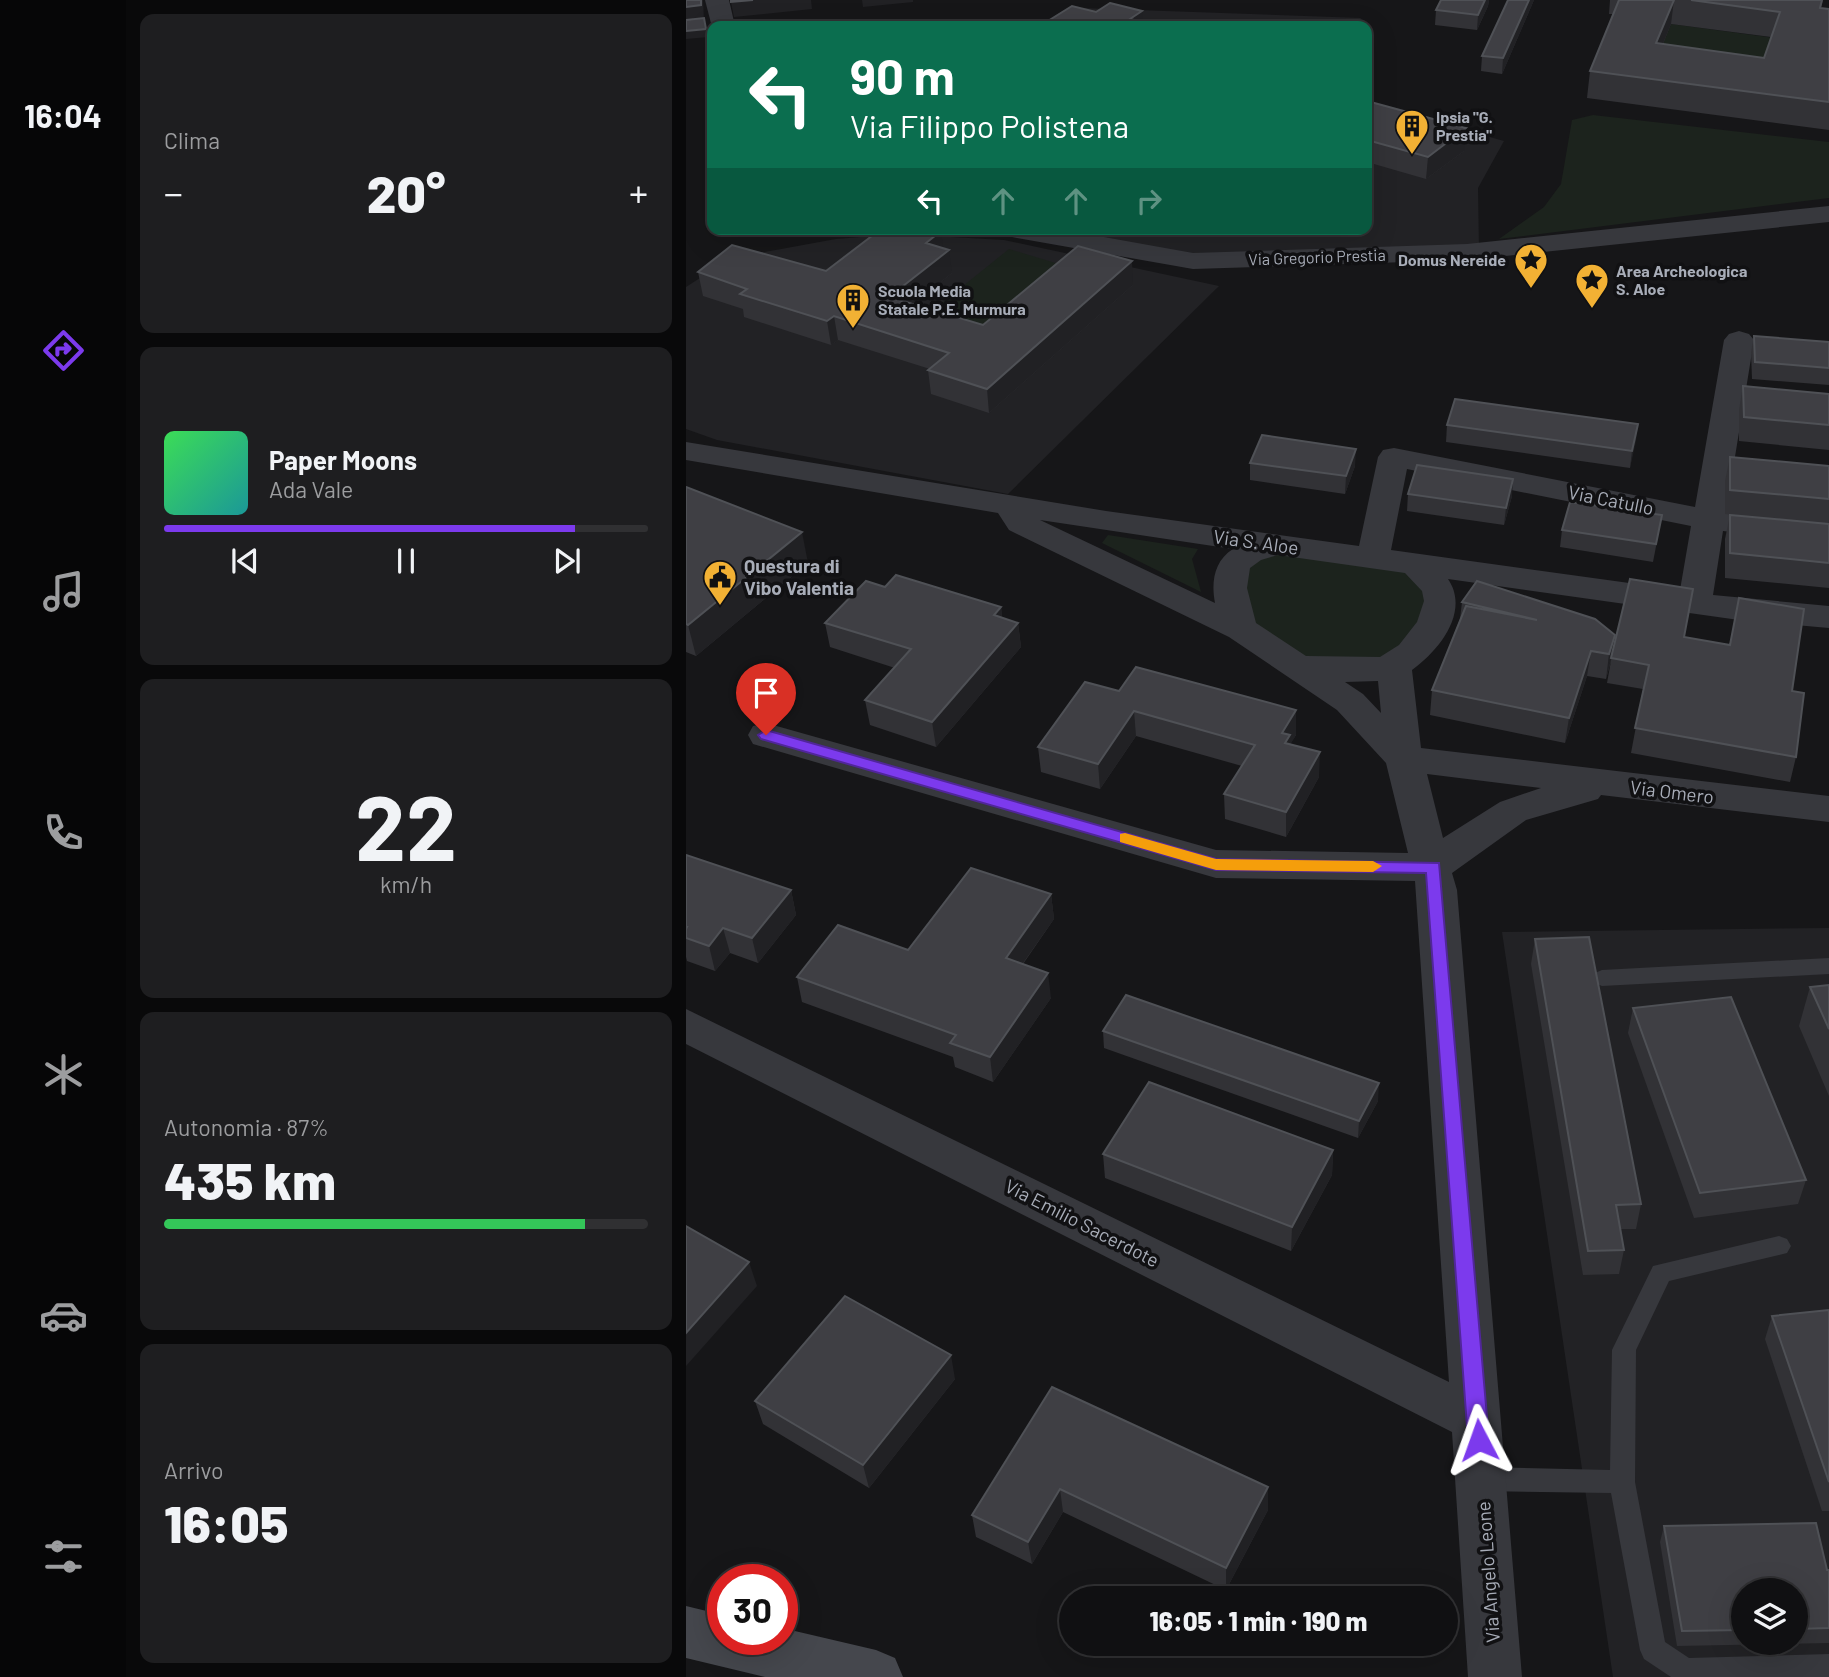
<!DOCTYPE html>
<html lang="it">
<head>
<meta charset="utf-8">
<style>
  :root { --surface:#101012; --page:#1e1e20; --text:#f1f3f6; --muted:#9c9d9f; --line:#303032; --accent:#7c3aed }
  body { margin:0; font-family:Barlow,sans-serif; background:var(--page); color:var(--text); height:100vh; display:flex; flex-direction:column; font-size:26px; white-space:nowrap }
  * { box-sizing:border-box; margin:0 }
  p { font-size:23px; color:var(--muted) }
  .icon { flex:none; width:38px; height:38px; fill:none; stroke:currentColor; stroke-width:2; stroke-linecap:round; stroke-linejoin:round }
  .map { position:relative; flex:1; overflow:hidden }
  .drawer { display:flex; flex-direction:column; gap:14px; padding:14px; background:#09090a; width:560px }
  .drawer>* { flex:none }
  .hud { position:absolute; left:21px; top:21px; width:665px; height:214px; border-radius:14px; box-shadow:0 7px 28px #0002,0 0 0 2px var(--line); background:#0b6e4f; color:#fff; overflow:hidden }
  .buttons { position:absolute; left:1045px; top:1578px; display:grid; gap:14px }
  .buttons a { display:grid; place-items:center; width:77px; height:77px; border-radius:50%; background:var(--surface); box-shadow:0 7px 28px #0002,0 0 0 2px var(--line); font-size:35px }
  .speed { position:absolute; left:21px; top:1564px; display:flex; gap:14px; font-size:35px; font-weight:700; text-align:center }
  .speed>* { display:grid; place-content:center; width:91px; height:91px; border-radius:50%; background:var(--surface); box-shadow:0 7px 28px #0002,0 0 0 2px var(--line); line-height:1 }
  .speed .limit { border:10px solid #d22; background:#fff; color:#111 }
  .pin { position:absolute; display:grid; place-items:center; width:60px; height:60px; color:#fff; margin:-72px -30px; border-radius:50% 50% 50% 0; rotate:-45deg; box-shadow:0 0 7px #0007 }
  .pin .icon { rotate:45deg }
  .me { position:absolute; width:77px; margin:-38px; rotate:356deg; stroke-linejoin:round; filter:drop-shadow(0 0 5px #0008) }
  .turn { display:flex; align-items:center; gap:24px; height:147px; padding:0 28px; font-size:32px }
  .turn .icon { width:91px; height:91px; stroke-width:2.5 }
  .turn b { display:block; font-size:49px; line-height:60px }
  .lanes { display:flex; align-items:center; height:66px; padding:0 28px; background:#0003; justify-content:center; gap:35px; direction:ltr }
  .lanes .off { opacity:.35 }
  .big { font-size:52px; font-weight:800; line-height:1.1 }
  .drawer .card { flex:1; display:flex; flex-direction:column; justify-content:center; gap:10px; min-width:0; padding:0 24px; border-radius:14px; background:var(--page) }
  .drawer .dial { align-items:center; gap:0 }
  .dial b { font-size:91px; line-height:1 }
  .song { display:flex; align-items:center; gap:21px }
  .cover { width:84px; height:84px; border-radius:10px; background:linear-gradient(135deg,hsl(130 70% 55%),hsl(180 70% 35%)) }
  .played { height:7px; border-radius:4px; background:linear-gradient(90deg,var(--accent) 85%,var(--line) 85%) }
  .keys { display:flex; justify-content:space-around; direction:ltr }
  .heat { display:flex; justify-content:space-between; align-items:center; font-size:38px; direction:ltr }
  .charge { height:10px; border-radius:5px; background:linear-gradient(90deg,#34c759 87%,var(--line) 0) }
  .trip { position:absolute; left:373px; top:1586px; width:399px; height:70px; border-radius:35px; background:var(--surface); box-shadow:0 7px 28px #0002,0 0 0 2px var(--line); font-weight:800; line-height:70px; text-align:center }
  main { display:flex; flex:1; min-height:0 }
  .tabs { display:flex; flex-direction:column; width:126px; justify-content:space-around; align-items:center; background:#060607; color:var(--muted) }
  .tabs .icon { width:49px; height:49px }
  .tabs .on { color:var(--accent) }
  .tabs b { font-size:32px; color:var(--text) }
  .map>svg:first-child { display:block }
  .built { fill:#222225; fill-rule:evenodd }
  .green { fill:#1c231d }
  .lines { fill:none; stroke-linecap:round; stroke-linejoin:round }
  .service { fill:#37383d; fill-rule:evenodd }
  .minor { fill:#37383d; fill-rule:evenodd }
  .secondary { fill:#45474d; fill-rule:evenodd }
  .wall { fill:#323236; fill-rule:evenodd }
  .shaded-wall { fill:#212124 }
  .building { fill:#3f3f44; stroke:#4f5156; stroke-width:2 }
  .route { fill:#7c3aed; stroke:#51269a; stroke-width:2 }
  .slow { fill:#f59e0b }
  .labels { text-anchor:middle; stroke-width:7; stroke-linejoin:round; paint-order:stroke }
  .far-poi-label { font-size:16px; font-weight:bold; fill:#a8adb8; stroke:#111113; text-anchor:start }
  .far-street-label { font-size:16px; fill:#a8adb8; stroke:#111113 }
  .street-label { font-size:19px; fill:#a8adb8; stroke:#111113 }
  .poi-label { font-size:19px; font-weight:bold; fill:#a8adb8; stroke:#111113; text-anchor:start }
</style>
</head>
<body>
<main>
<nav class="tabs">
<b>16:04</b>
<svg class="icon on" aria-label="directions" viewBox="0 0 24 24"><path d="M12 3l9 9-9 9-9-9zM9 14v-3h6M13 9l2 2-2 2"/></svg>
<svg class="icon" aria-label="music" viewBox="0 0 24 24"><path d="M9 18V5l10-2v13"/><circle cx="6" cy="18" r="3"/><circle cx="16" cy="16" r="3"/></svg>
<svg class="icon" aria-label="phone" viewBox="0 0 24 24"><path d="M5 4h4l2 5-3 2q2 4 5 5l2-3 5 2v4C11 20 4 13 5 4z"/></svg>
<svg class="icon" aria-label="climate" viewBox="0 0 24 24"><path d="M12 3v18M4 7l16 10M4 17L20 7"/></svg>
<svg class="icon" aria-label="car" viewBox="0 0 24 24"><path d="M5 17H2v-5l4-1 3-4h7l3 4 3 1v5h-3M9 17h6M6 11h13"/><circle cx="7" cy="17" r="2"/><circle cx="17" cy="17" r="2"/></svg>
<svg class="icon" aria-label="filters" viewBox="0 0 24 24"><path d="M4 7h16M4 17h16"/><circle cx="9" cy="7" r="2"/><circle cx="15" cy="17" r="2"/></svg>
</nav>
<section class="drawer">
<div class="card"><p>Clima</p>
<div class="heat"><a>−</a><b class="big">20°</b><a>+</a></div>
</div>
<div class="card">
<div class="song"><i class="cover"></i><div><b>Paper Moons</b><p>Ada Vale</p></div></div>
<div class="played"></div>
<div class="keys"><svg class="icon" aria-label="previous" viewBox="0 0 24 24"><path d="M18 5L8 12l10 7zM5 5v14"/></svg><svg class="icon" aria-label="pause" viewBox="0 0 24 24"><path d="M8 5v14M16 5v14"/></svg><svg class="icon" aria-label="next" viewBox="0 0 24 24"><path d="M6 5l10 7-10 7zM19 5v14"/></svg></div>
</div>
<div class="card dial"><b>22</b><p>km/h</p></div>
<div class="card"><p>Autonomia · 87%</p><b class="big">435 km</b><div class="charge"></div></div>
<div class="card"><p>Arrivo</p><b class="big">16:05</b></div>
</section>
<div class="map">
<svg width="1143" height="1677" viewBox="0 0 1143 1677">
  <rect width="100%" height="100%" fill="#161618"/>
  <g class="built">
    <polygon points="394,8 675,18 671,26 368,26"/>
    <polygon points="681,103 818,141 792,188 793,251 507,261 422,247 385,229 681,229"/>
    <polygon points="212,234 318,240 533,286 322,494 31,440 0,429 0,287 45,258 150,239"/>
    <path d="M1143 928V1677H927L816 932ZM1057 1591H1110V1643H1057Z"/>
  </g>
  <g class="green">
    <polygon points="985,24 1089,38 1074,85 966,70"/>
    <polygon points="907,115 1143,142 1143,198 813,239 858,207 875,184 886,120"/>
    <polygon points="323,249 386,268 296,344 230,324"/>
    <polygon points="422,535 512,549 506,559 515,592 416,543"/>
    <polygon points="590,545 731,566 753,591 708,665 615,667 555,629 548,566"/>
  </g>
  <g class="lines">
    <g class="service">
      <polygon points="1143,958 1143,974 916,986 909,983 906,978 909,973 916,970"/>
      <polygon points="1093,1236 1101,1239 1105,1246 1101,1253 983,1281 950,1350 949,1482 979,1642 1003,1658 1143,1654 1143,1677 985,1677 958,1659 954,1650 925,1493 795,1491 786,1487 782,1479 786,1471 795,1467 924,1470 926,1350 967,1266"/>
    </g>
    <g class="minor">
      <polygon points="19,0 43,0 49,26 26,27"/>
      <polygon points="1143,206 1143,222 781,260 507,269 331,238 321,236 317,230 373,229 507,253 781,244"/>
      <path d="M1053 331 1063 334 1068 340 1040 512 1143 523V543L1037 531 1027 595 1143 606V628L1053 620 762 579C784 611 754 650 726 670L735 748 1143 796V822L915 795 912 799 840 820 766 873 771 890 836 1677H782L766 1432 0 1044V1009L763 1382 729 881 530 878 67 744 62 735 67 726 80 723 530 850 722 853 700 763 651 710 543 637 323 530 312 513 0 460V442L420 511 673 546 692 457 697 450 708 448 1009 507 1038 340 1043 334ZM721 469 1005 526 994 590 705 550ZM354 520 547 549C528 561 525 582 529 603ZM592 555 719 573 736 591 738 601 731 622 713 645 694 657 620 656 570 623 561 588 564 568 575 560ZM692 681 695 713 677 694 659 682ZM741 774 855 788 814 802 757 838Z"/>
    </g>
    <polygon class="secondary" points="0,1606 37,1615 37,1640 96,1640 96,1628 190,1650 209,1658 217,1677 79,1677 0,1658"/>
  </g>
  <g class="wall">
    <polygon points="755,0 803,0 802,6 791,30 749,25 750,10"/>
    <polygon points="822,0 848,0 816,74 795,71 796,56"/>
    <path d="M924 0H1137L1135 8 1143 9V130L901 98 904 71 927 14H923ZM985 24 1085 37 1078 58 977 44Z"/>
    <polygon points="681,101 778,151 740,179 681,162"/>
    <polygon points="257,248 266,273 227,304 297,325 447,285 303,413 245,394 242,370 244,369 152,340 145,345 58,317 57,309 17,296 12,272 140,271"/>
    <polygon points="1068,336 1143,342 1143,385 1066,379 1065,352"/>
    <polygon points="1057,386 1143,394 1143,450 1053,441 1053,410"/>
    <polygon points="952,424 944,468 760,442 761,425"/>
    <polygon points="1044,457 1143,466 1143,524 1039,514 1039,481"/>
    <polygon points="564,463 669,466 659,494 564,480"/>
    <polygon points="0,487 122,563 10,656 0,652"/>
    <polygon points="722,494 826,496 818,525 721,511"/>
    <polygon points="976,515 967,562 874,547 876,530"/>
    <polygon points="1044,515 1143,524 1143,588 1039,578 1039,539"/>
    <polygon points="199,587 315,607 316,617 332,623 335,647 250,747 184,725 179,700 209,668 144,647 139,623"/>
    <polygon points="1053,598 1106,691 1110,757 1104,782 945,753 957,689 921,683 925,661 920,679 901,676 879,743 744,715 746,690 774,619 776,602 909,619 926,657 998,637 1044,645"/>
    <polygon points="433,691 610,710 610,735 604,744 633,777 600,837 539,819 538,794 556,766 450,736 414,789 355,772 352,747"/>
    <polygon points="0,855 105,890 110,915 72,963 44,953 29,971 1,961 0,957"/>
    <polygon points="365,894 368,919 337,964 365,998 307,1082 269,1067 267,1057 116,1002 111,977 222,950"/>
    <polygon points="849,939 955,1204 950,1229 934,1229 938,1250 933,1274 897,1275 845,964"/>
    <polygon points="1143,985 1143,1096 1113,1026 1124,987"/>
    <polygon points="947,1008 1120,1180 1112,1204 1008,1218 942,1033"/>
    <polygon points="417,1031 692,1101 672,1138 418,1048"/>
    <polygon points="647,1150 646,1175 605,1251 419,1178 417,1154"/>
    <polygon points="1143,1310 1143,1511 1136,1511 1079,1339 1086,1316"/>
    <polygon points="269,1379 183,1488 77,1424 69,1401"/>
    <polygon points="366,1387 582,1487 582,1510 540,1590 377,1512 346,1564 290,1537 286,1515"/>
    <path d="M978 1526 1143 1570V1643L991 1646 974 1542ZM1057 1591H1110V1643H1057Z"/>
  </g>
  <g class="shaded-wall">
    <polygon points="15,0 17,0 18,20 0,22 0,7"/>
    <polygon points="67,0 125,0 126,9 48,17 45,2"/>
    <polygon points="176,0 227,0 227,2 177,7"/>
    <polygon points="799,0 803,0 802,6 791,30 792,15"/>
    <polygon points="843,0 848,0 816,74 817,58"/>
    <polygon points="988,0 985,24 966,70 970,43"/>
    <polygon points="456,11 457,26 444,19"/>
    <polygon points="20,29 22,37 0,39 0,31"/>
    <polygon points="780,128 778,151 740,179 742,157"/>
    <polygon points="255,231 258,254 263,250 266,273 207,320 203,297 240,243"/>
    <polygon points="446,261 447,285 303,413 301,389"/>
    <polygon points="148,316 152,340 145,345 141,321"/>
    <polygon points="952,424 950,441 944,468 946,451"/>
    <polygon points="670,449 669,466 659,494 660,476"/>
    <polygon points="827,479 826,496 818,525 820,508"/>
    <polygon points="116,532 122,563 10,656 2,625"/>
    <polygon points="315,607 318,632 308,615"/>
    <polygon points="332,623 335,647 250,747 246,722"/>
    <polygon points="929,635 925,660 920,679 923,654"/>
    <polygon points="905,651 901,676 879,743 883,718"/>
    <polygon points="610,710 610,735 604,745 604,760 596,733"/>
    <polygon points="448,711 450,736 414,789 412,764"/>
    <polygon points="634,752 633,777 600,837 600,812"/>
    <polygon points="105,890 110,915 72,963 66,938"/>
    <polygon points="365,894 368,919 323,983 320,958"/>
    <polygon points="37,928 44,953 29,971 23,946"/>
    <polygon points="362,973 365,998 307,1082 304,1057"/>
    <polygon points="693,1083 692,1101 672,1138 673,1121"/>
    <polygon points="647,1150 646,1175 605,1251 606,1227"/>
    <polygon points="63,1262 71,1286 0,1366 0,1333"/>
    <polygon points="265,1355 269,1379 183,1488 177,1465"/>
    <polygon points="582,1487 582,1510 540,1590 540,1568"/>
    <polygon points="374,1489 377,1512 346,1564 342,1542"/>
  </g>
  <g class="building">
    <polygon points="0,0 15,0 15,5 0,7"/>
    <polygon points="45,0 67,0 45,2"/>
    <polygon points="755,0 799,0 792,15 750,10"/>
    <polygon points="822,0 843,0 817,58 796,56"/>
    <polygon points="933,0 988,0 970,43 1078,58 1094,12 1005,0 1136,0 1134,8 1143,9 1143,102 904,71"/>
    <polygon points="424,3 456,11 444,19 472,26 354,26 386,6 410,12"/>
    <polygon points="18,18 20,29 0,31 0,20"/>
    <polygon points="681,101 780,128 742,157 681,140"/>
    <polygon points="195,229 249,229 255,231 240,243 263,250 203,297 297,325 392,246 446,261 301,389 242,370 263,353 148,316 141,321 54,294 61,289 12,272 46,245 140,271"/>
    <polygon points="1068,336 1143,342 1143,368 1069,362"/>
    <polygon points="1057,386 1143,394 1143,425 1058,417"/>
    <polygon points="769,399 952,424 946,451 761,425"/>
    <polygon points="576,435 670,449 660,476 564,463"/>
    <polygon points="1044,457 1143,466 1143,499 1044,490"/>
    <polygon points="731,465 827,479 820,508 722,494"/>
    <polygon points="0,487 116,532 2,625 0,624"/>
    <polygon points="884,502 976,515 970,544 876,530"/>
    <polygon points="1044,515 1143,524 1143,563 1044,553"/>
    <polygon points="210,575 315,607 308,615 332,623 246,722 179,700 225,649 139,623 180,581 199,587"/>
    <polygon points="944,579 1007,589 998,637 1044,645 1053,598 1118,609 1106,691 1118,693 1110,757 949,728 963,665 925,658"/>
    <polygon points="791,581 909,619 929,635 923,654 905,651 883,718 746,690 780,606 851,620 776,602"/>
    <polygon points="450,667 610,710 596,733 604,735 599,743 634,752 600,812 538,794 569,745 448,711 412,764 352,747 399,682 433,691"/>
    <polygon points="0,855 105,890 66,938 37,928 23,946 0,938 0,929 1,927 0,927"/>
    <polygon points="285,868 365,894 320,958 362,973 304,1057 264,1043 270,1035 111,977 152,925 222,950"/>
    <polygon points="903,937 955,1204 930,1205 938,1250 902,1251 849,939"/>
    <polygon points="1143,985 1143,1029 1124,987"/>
    <polygon points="440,995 693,1083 673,1121 417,1031"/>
    <polygon points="1045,997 1120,1180 1014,1193 947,1008"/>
    <polygon points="463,1082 647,1150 606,1227 417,1154"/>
    <polygon points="0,1226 63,1262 0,1333"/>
    <polygon points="159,1296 265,1355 177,1465 69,1401"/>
    <polygon points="1143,1310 1143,1482 1086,1316"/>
    <polygon points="366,1387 582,1487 540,1568 374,1489 342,1542 286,1515"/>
    <polygon points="1130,1523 1141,1570 1143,1570 1143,1628 1110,1629 1110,1591 1057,1591 1057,1630 996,1631 978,1526"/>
  </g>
  <polygon class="route" points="80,730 530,859 753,863 803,1440 800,1446 793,1449 785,1446 782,1440 740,873 530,870 75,739 72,735"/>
  <polygon class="slow" points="439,833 530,859 687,861 696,866 687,872 530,870 434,842 434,834"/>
  <defs>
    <symbol id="building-pin" viewBox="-11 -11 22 30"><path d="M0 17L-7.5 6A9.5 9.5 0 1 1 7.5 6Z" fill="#f2b134" stroke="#111113"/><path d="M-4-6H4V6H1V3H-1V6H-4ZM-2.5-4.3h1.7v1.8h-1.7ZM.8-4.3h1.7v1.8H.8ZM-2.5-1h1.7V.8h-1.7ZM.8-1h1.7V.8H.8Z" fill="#111"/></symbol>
    <symbol id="sight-pin" viewBox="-11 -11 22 30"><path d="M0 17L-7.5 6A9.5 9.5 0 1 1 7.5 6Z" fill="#f2b134" stroke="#111113"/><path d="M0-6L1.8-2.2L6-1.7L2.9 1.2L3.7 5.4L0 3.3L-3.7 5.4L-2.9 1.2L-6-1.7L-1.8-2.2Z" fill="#111"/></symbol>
    <symbol id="civic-pin" viewBox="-11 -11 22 30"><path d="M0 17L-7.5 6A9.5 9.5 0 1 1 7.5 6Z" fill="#f2b134" stroke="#111113"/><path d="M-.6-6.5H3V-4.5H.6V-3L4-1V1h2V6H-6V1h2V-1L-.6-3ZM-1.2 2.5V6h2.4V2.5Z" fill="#111"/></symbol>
  </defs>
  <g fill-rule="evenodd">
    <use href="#building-pin" x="707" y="107" width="38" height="52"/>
    <use href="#sight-pin" x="826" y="241" width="38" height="52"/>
    <use href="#sight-pin" x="887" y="261" width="38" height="52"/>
    <use href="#building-pin" x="148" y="281" width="38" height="52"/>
    <use href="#civic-pin" x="15" y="558" width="38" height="52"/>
  </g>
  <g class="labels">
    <g class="far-poi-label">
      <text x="750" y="123">Ipsia "G.<tspan x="750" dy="18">Prestia"</tspan></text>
      <text x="820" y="266" text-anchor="end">Domus Nereide</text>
      <text x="930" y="277">Area Archeologica<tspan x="930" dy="18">S. Aloe</tspan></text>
      <text x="192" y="297">Scuola Media<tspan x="192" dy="18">Statale P.E. Murmura</tspan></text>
    </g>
    <g class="far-street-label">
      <text transform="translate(631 257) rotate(-2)" y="6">Via Gregorio Prestia</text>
    </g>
    <g class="street-label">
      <text transform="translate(925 500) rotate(11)" y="7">Via Catullo</text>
      <text transform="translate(570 542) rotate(8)" y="7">Via S. Aloe</text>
      <text transform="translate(986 792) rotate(7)" y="7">Via Omero</text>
      <text transform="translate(396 1223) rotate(27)" y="7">Via Emilio Sacerdote</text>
      <text transform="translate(802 1572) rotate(-94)" y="7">Via Angelo Leone</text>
    </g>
    <g class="poi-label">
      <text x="58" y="573">Questura di<tspan x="58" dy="22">Vibo Valentia</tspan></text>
    </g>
  </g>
</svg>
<div class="buttons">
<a><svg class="icon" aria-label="layers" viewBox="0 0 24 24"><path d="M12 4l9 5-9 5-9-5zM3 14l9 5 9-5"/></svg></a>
</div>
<div class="speed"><div class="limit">30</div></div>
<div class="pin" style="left:80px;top:735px;background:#d93025"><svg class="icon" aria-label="arrive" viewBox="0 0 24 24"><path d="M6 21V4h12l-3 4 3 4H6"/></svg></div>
<svg class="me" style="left:793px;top:1440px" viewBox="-20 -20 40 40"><path d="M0-17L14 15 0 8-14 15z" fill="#7c3aed" stroke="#fff" stroke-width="4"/></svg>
<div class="trip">16:05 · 1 min · 190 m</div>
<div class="hud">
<div class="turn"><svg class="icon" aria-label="left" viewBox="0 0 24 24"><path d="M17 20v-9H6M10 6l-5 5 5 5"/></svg><div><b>90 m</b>Via Filippo Polistena</div></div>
<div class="lanes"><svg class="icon" aria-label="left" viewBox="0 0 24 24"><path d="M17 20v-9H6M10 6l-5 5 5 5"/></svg><svg class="icon off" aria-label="ahead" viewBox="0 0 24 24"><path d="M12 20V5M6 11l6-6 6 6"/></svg><svg class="icon off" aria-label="ahead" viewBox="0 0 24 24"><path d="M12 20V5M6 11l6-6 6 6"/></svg><svg class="icon off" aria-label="right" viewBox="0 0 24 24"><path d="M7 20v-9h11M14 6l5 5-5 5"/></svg></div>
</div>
</div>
</main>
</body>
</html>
